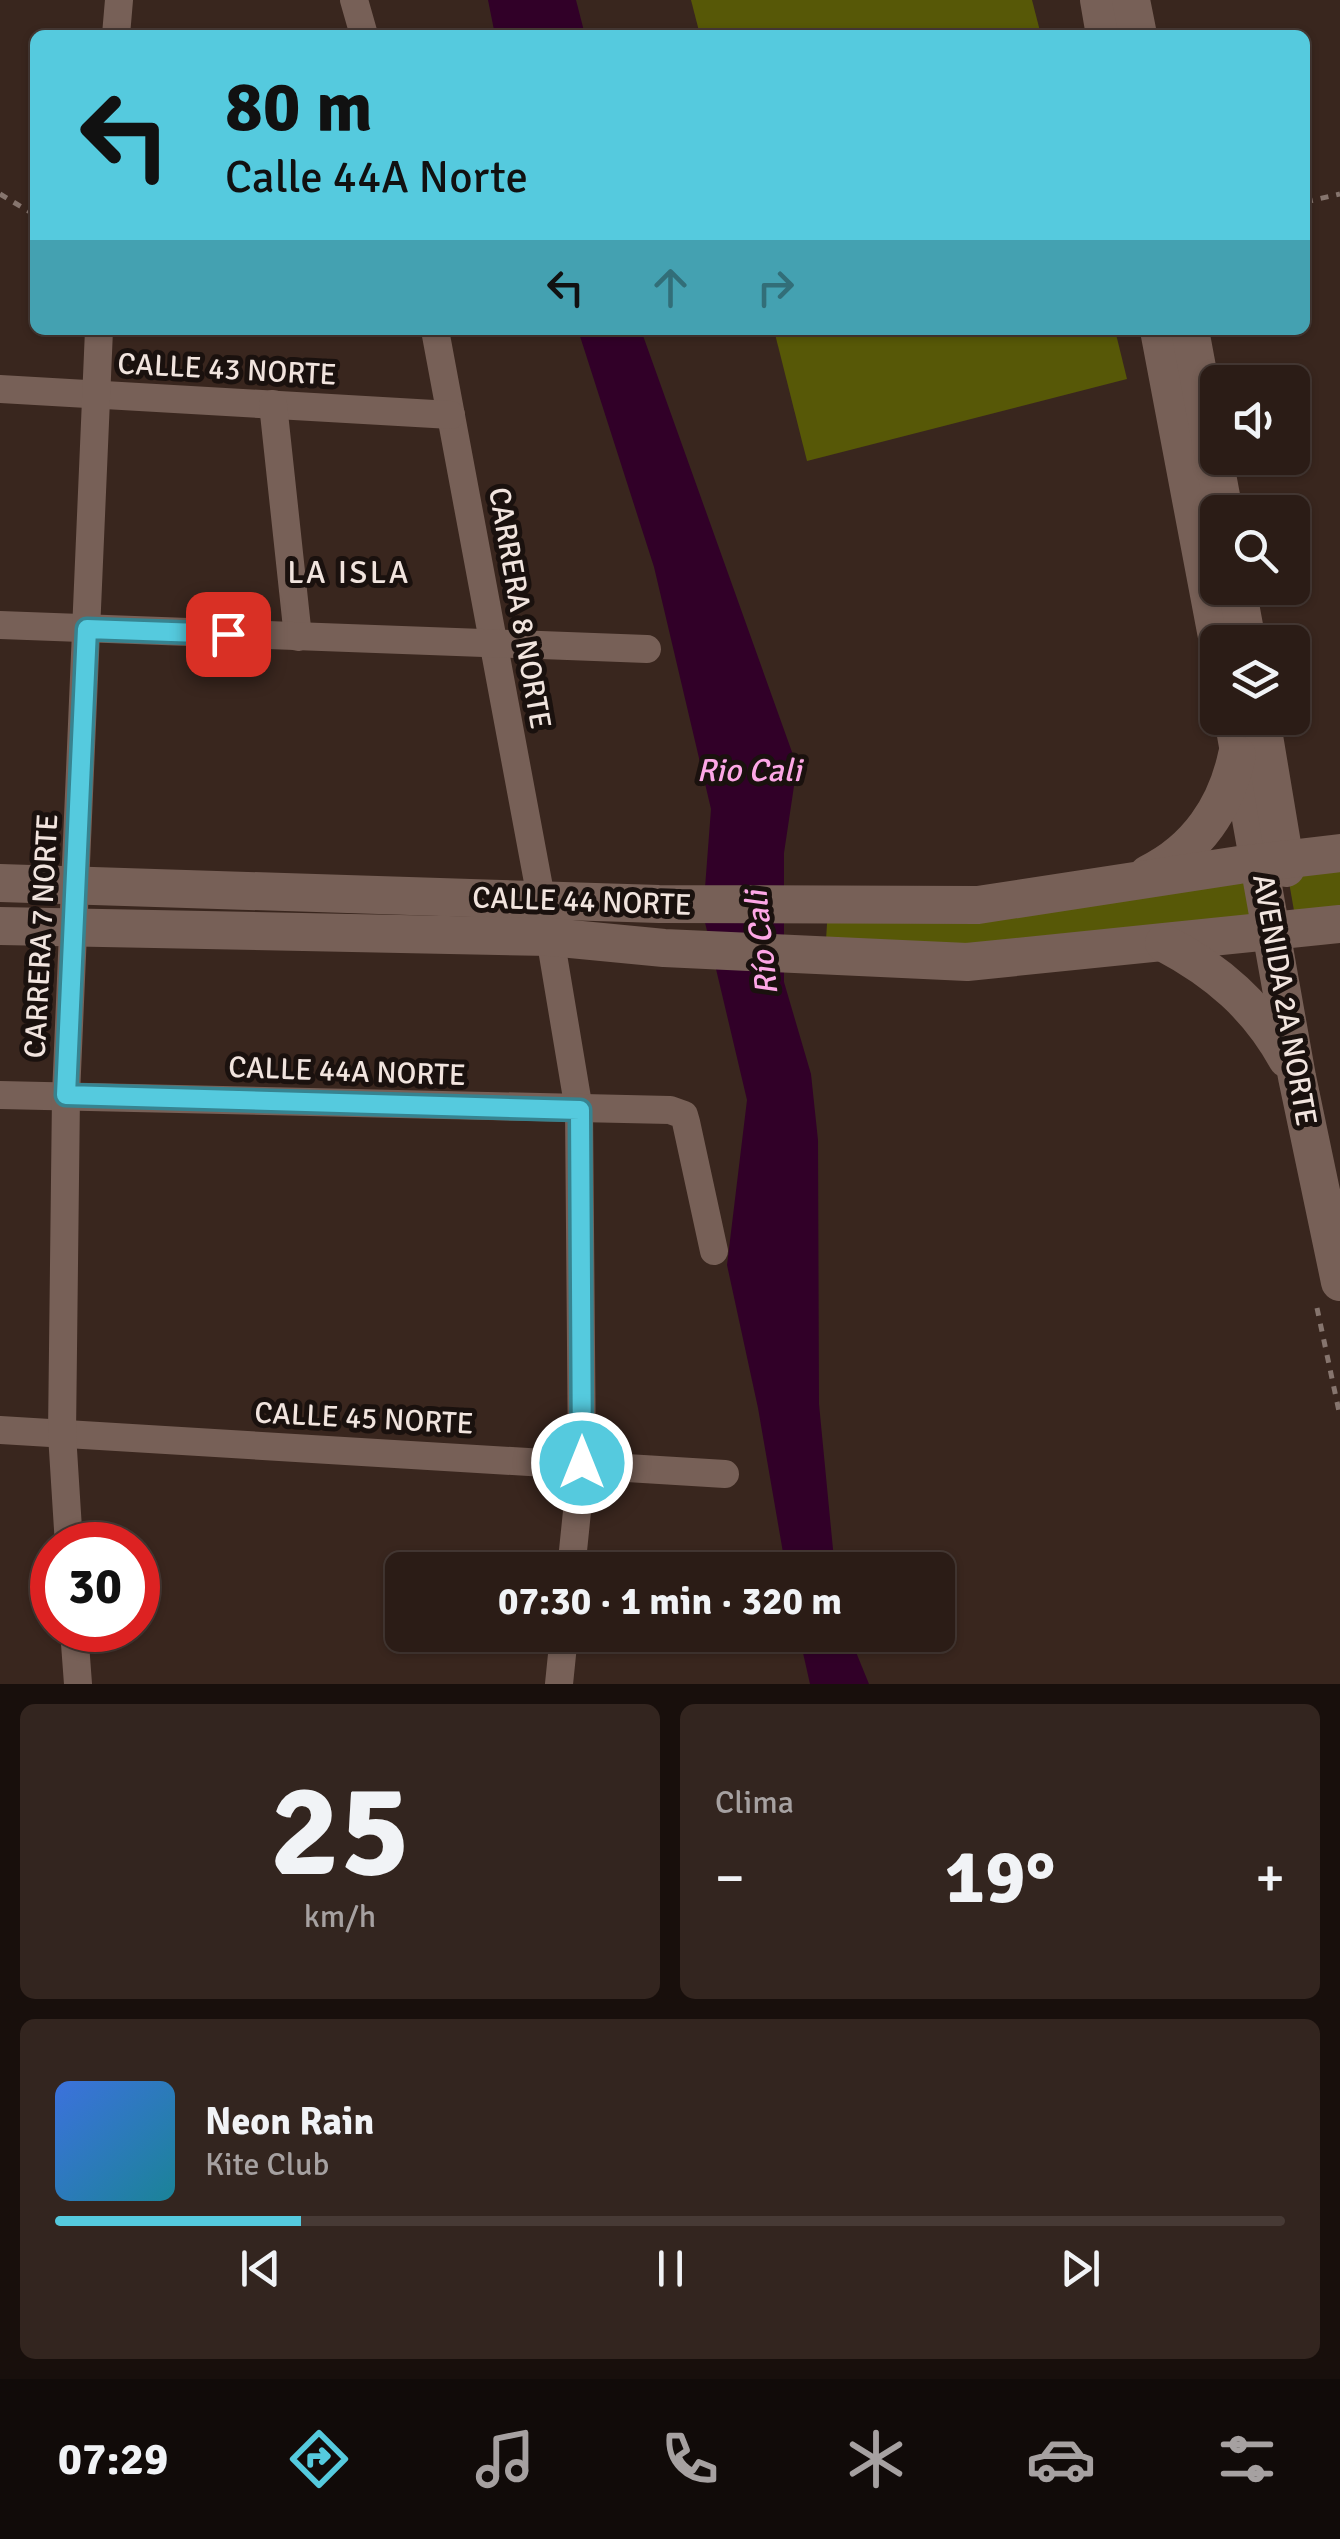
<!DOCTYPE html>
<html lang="es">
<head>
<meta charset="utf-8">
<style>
  :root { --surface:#2b1c16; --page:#33251f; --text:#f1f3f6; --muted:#a6a1a1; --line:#473a35; --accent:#55cade }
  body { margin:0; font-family:Signika,sans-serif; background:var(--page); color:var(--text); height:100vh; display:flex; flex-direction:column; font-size:38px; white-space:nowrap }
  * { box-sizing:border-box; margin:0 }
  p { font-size:32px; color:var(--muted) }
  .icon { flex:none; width:55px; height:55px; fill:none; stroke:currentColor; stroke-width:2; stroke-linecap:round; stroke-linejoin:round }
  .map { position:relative; height:1684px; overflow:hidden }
  .details { display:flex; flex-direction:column; gap:20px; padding:20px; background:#180f0c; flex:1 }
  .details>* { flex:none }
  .banner { position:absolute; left:30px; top:30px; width:1280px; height:305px; border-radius:15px; box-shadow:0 2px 8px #0004,0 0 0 2px var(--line); background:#55cade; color:#111; overflow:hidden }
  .controls { position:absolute; left:1200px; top:365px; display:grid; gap:20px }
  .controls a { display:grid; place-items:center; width:110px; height:110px; border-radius:15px; background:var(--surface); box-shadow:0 2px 8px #0004,0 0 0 2px var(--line); font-size:50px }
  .speed { position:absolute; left:30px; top:1522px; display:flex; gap:20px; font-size:50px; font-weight:700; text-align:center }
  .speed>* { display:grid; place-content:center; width:130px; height:130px; border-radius:50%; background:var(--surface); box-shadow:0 2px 8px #0004,0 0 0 2px var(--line); line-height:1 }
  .speed .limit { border:15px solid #d22; background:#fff; color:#111 }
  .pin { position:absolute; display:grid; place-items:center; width:85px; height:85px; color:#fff; margin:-42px; border-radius:20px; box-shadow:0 5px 15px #0006 }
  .me { position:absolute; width:110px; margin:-55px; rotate:0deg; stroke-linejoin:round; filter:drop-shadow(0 0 8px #0008) }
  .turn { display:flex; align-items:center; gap:35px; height:210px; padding:0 30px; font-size:45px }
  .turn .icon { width:130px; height:130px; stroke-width:2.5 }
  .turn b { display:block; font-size:70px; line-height:85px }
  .lanes { display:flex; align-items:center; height:95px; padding:0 30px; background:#0003; justify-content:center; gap:50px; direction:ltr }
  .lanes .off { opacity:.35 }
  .big { font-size:75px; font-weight:700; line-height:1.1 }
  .details .tile { flex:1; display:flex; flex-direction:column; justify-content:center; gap:15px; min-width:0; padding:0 35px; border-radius:15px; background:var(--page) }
  .details .dial { align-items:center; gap:0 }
  .dial b { font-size:130px; line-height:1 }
  .song { display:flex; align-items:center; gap:30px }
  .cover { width:120px; height:120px; border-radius:15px; background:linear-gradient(135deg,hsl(220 70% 55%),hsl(190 70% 35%)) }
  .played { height:10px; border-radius:5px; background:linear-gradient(90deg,var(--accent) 20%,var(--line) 20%) }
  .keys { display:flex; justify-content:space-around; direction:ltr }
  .heat { display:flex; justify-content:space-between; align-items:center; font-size:55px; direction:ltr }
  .details .tiles { flex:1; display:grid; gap:20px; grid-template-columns:1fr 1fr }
  .tile:last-child { grid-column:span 2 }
  .trip { position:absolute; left:385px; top:1552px; width:570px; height:100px; border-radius:15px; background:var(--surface); box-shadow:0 2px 8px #0004,0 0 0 2px var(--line); font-weight:700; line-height:100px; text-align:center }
  .tab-bar { display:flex; height:160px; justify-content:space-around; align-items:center; background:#110b09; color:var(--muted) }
  .tab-bar .icon { width:70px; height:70px }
  .tab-bar .selected { color:var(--accent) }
  .tab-bar b { font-size:45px; color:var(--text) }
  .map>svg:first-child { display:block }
  .green { fill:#575807 }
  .water { fill:#310028 }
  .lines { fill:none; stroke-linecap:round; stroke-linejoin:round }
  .path { stroke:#86756e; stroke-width:5; stroke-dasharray:8 8; stroke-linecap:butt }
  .minor { stroke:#776057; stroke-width:28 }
  .secondary { stroke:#776057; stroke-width:38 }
  .route-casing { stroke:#378390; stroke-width:25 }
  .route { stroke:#55cade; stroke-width:18 }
  .labels { text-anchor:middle; stroke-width:10; stroke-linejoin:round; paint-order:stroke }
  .street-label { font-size:30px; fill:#f1e4de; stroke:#1a110e }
  .neighbourhood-label { font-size:32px; letter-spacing:2.5px; fill:#f1e4de; stroke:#1a110e }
  .water-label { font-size:32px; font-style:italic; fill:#fda7e6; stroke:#1a110e }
</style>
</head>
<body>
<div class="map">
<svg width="1340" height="1684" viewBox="0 0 1340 1684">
  <rect width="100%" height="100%" fill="#39261e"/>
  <g class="green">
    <polygon points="691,0 1032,0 1041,35 700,35"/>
    <polygon points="774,330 1115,330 1127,379 807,461"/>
    <polygon points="1340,853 1340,924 1297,928 1285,859"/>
    <polygon points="1259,862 1272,932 825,957 828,907"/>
  </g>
  <g class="water">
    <polygon points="488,0 576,0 585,35 495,35"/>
    <polygon points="578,330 641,330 797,766 784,853 784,982 811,1074 818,1140 819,1404 835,1570 786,1570 758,1408 727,1265 747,1100 703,914 711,809 654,567"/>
    <polygon points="799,1635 849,1635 869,1684 810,1684"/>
  </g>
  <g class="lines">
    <g class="path">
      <polyline points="0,194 35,215"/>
      <polyline points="1305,202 1340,194"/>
      <polyline points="1317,1308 1340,1416"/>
    </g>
    <g class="minor">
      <polyline points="354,0 364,35"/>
      <polyline points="116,35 119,0"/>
      <polyline points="435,330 541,898"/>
      <polyline points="0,389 451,415"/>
      <polyline points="273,404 298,637"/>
      <polyline points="0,625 647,649"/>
      <polyline points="550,937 579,1110 582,1463 571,1570"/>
      <polyline points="0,1095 670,1110 684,1115 686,1122 714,1251"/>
      <polyline points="0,1430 725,1474"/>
      <polyline points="69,1545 62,1434 66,1095 99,330"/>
      <polyline points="74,1630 78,1684"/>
      <polyline points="559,1684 564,1635"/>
    </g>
    <g class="secondary">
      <polyline points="1099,0 1105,35"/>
      <polyline points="1131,0 1138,35"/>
      <polyline points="1159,330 1218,642"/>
      <polyline points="1190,330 1224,512"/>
      <polyline points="1237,588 1247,642"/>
      <polyline points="1233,718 1297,1077 1340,1282"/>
      <polyline points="1261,718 1286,868"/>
      <path d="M1148 874C1197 850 1226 807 1237 755"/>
      <polyline points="0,883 659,904 978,905 1239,865 1340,853"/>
      <polyline points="0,926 550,937 664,948 967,962 1340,924"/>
      <path d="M1164 943C1217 971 1258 1006 1287 1059"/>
    </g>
  </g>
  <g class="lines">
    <defs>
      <polyline id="route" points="228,634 87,629 66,1095 580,1110 582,1463"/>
    </defs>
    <use href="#route" class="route-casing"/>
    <use href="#route" class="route"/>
  </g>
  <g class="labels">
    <g class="street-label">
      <text transform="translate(227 369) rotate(3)" y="10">CALLE 43 NORTE</text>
      <text transform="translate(520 608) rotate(80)" y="10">CARRERA 8 NORTE</text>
      <text transform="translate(582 901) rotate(2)" y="10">CALLE 44 NORTE</text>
      <text transform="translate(41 936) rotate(-87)" y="10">CARRERA 7 NORTE</text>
      <text transform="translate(1285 1000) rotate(80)" y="10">AVENIDA 2A NORTE</text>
      <text transform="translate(347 1071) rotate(2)" y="10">CALLE 44A NORTE</text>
      <text transform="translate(364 1418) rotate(3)" y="10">CALLE 45 NORTE</text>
    </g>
    <g class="neighbourhood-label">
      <text x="349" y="583">LA ISLA</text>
    </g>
    <g class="water-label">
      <text x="749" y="781">Rio Cali</text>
      <text transform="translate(761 943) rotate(-96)" y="11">Río Cali</text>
    </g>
  </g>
</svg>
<div class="controls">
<a><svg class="icon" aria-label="sound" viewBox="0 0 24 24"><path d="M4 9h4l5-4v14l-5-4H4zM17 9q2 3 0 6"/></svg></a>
<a><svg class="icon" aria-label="search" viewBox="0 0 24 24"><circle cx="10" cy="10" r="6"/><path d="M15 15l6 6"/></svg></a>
<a><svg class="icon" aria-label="layers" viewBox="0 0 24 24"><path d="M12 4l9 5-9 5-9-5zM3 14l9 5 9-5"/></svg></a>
</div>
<div class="speed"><div class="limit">30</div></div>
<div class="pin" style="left:228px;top:634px;background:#d93025"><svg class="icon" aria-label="arrive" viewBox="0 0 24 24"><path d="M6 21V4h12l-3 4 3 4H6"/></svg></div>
<svg class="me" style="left:582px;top:1463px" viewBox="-20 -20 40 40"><circle r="17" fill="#55cade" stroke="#fff" stroke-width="3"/><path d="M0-11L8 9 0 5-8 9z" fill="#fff"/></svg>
<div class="trip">07:30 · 1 min · 320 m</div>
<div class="banner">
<div class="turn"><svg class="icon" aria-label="left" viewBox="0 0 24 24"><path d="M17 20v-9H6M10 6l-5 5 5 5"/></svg><div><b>80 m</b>Calle 44A Norte</div></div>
<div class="lanes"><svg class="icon" aria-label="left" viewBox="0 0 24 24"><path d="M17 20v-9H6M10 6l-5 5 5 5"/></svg><svg class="icon off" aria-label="ahead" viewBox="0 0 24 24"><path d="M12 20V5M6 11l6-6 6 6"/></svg><svg class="icon off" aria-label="right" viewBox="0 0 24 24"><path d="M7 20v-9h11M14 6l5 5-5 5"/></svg></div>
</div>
</div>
<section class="details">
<div class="tiles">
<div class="tile dial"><b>25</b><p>km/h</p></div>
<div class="tile"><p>Clima</p>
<div class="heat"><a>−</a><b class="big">19°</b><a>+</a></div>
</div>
<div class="tile">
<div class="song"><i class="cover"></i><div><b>Neon Rain</b><p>Kite Club</p></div></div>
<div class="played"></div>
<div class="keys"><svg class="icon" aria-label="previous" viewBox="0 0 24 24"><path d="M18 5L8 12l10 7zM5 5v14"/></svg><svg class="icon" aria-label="pause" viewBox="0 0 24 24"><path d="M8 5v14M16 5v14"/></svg><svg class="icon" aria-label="next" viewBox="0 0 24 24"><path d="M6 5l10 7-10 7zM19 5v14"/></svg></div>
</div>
</div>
</section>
<nav class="tab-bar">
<b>07:29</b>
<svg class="icon selected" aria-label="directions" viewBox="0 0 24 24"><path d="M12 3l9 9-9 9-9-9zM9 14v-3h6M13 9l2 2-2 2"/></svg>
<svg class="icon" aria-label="music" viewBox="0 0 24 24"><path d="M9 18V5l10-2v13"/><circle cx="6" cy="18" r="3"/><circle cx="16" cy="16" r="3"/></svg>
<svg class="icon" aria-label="phone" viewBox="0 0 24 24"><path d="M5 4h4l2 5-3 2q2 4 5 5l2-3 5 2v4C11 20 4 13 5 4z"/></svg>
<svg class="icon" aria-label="climate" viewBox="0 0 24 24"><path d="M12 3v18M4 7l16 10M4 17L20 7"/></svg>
<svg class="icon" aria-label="car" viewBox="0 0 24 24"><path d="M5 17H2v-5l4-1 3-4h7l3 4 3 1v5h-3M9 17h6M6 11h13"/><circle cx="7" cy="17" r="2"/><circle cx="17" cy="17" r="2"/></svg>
<svg class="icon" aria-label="filters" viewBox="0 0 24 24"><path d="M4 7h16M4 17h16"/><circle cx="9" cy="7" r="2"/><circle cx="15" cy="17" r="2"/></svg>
</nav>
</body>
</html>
